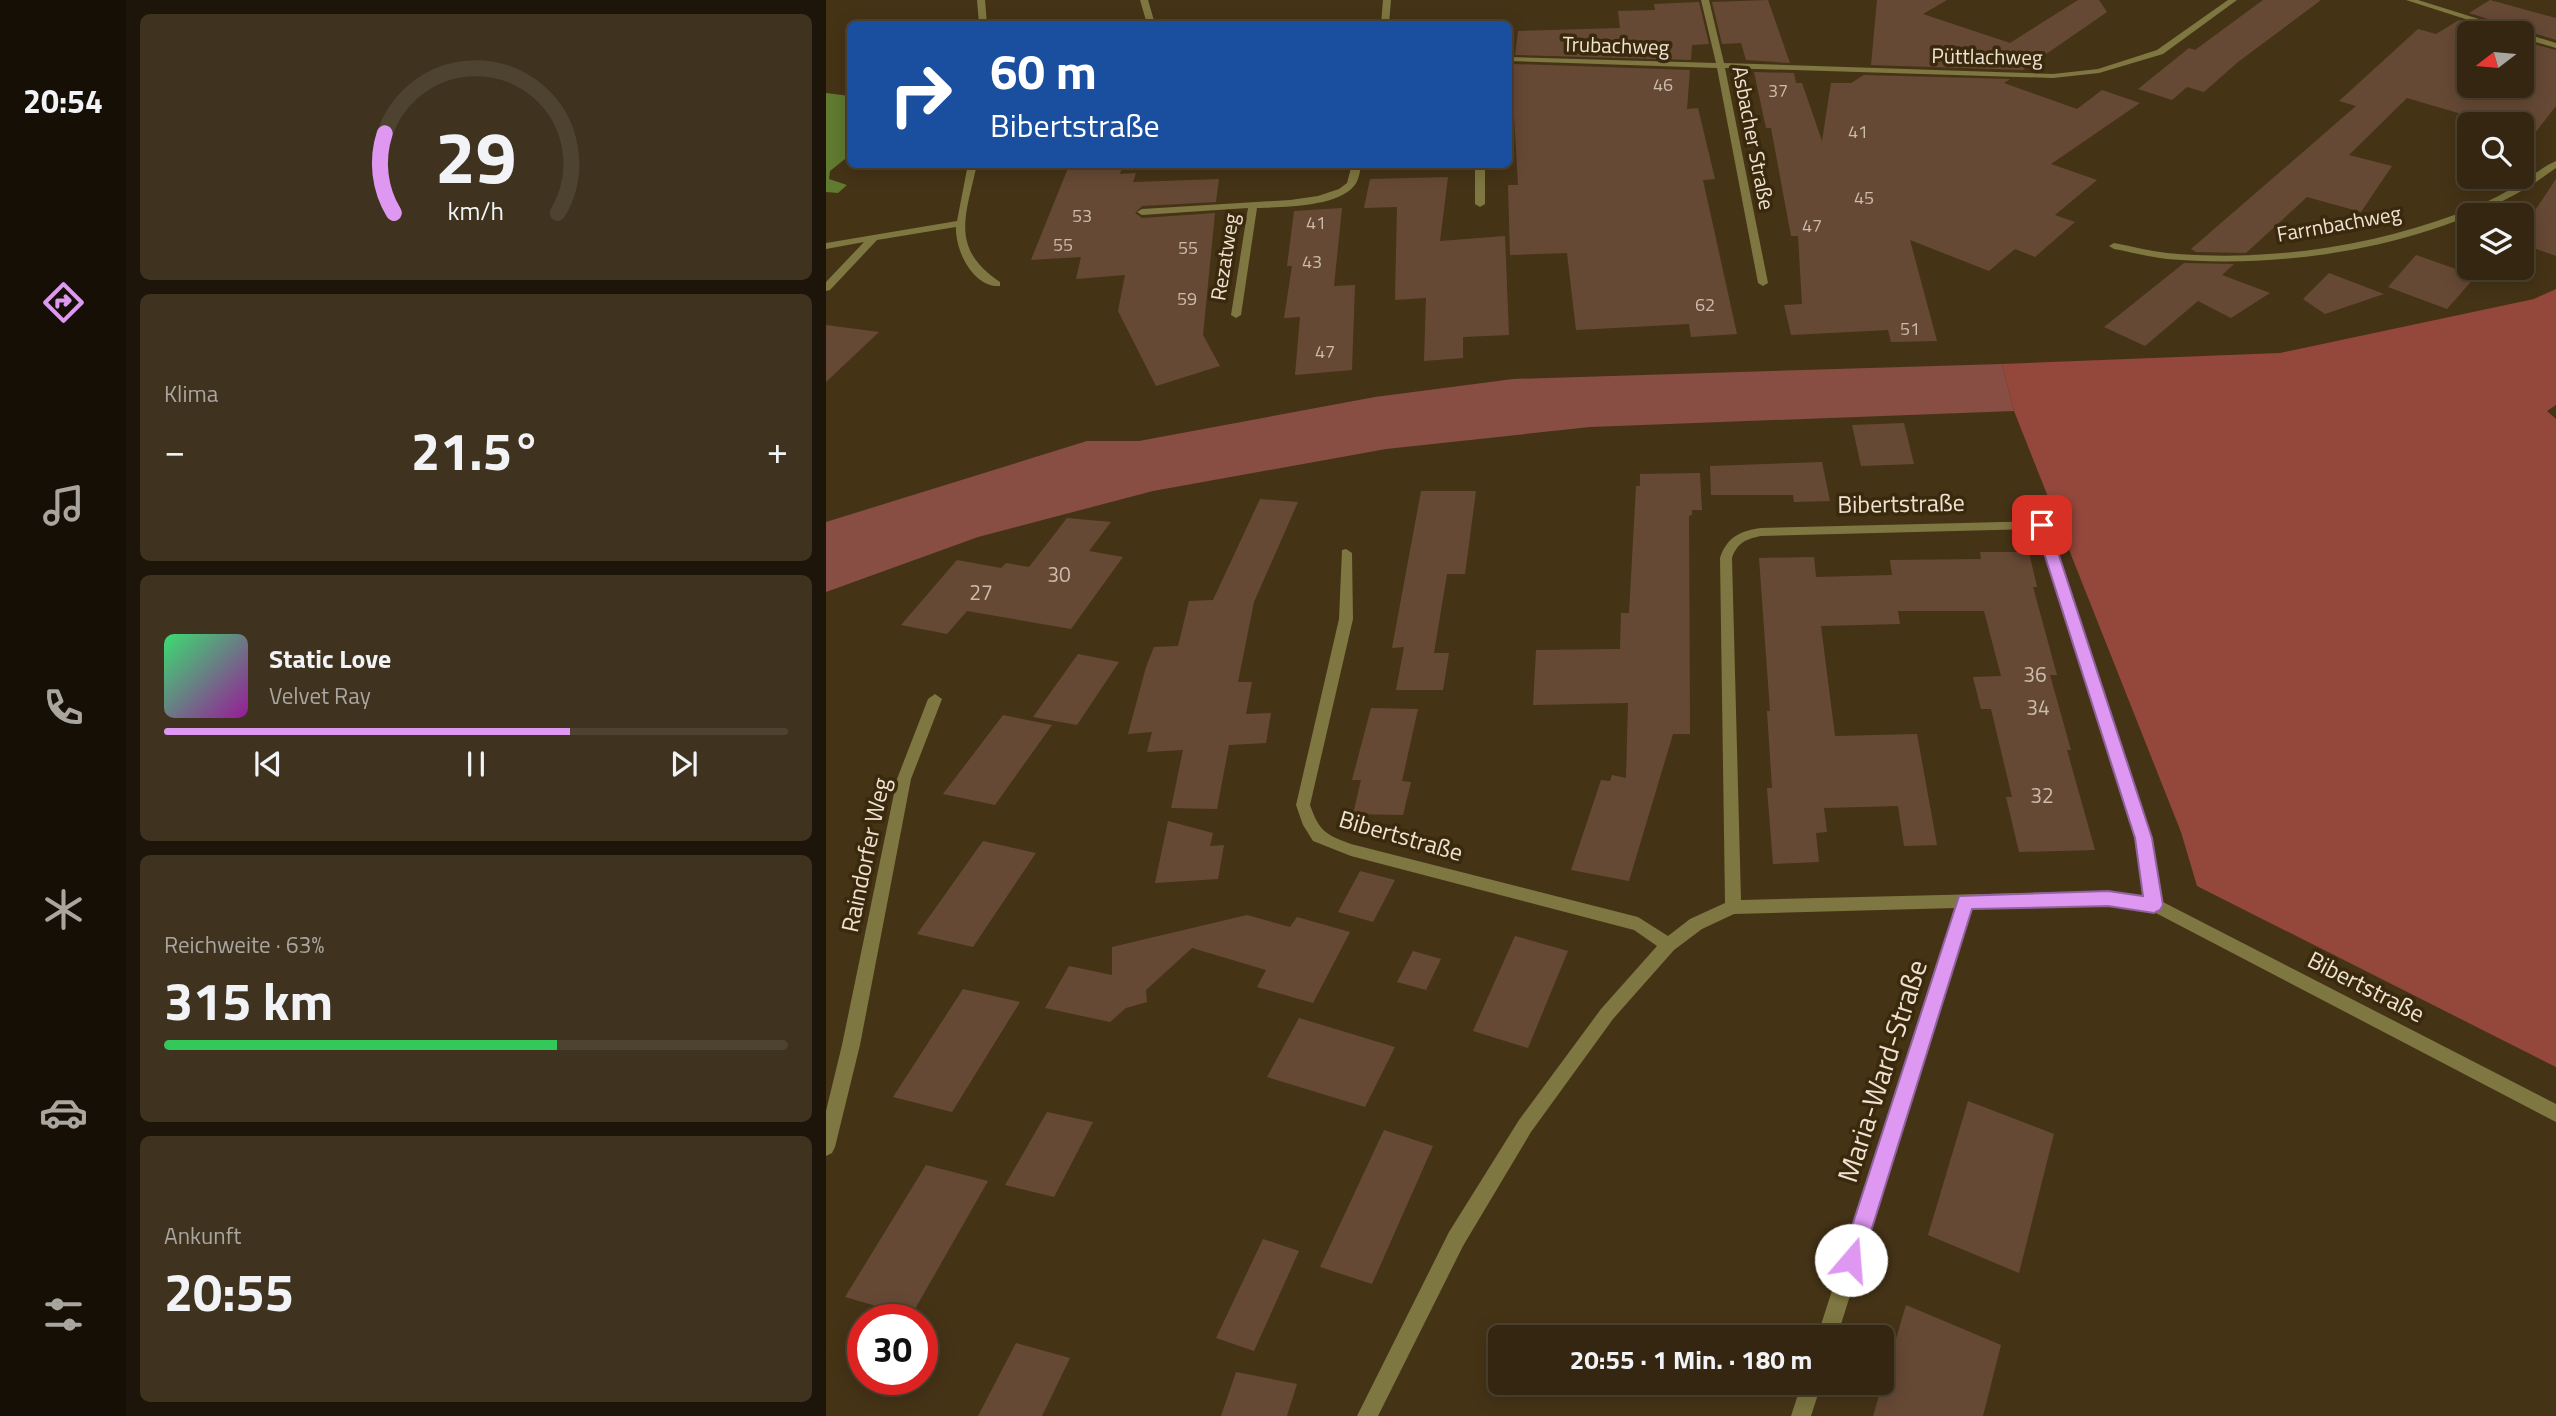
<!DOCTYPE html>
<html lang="de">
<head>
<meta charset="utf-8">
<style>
  :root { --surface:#342610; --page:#3f321e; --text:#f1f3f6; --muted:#a9a59f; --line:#4e4330; --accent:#de98f2 }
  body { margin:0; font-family:"Titillium Web",sans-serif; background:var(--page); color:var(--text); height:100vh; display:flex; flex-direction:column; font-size:26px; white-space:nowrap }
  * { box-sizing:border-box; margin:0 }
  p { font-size:23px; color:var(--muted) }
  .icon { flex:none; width:38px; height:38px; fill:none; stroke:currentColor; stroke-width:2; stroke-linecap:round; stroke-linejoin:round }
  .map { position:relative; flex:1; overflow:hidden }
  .panel { display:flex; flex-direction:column; gap:14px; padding:14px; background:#1d1509; width:700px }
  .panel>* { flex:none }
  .top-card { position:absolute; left:21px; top:21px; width:665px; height:147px; border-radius:10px; box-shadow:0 4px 18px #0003,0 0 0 2px var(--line); background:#1a4fa0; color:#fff; overflow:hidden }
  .needle { width:46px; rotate:254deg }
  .buttons { position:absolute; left:1631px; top:21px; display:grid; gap:14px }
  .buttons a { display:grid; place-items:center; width:77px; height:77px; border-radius:10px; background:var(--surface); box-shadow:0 4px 18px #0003,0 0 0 2px var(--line); font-size:35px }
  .speed { position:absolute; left:21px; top:1304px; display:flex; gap:14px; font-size:35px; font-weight:700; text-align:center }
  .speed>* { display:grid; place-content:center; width:91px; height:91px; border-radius:50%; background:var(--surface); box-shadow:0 4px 18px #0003,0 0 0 2px var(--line); line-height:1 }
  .speed .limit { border:10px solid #d22; background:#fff; color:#111 }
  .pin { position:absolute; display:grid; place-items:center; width:60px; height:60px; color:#fff; margin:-30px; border-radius:14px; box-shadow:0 4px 10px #0006 }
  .me { position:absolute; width:77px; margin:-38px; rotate:18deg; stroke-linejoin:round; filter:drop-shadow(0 0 5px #0008) }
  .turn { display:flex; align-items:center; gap:24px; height:147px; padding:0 28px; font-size:32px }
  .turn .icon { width:91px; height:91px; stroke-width:2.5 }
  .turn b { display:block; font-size:49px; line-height:60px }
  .big { font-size:52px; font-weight:700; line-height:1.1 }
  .panel .card { flex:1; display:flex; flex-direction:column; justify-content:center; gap:10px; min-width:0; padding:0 24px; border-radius:10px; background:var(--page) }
  .panel .dial { align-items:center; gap:0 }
  .dial svg { height:182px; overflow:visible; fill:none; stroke:var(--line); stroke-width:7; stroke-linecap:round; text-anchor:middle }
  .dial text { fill:var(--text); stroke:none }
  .song { display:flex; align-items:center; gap:21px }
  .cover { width:84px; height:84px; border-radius:10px; background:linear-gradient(135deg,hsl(140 70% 55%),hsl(300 70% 35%)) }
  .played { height:7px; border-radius:4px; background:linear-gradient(90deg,var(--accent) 65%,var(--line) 65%) }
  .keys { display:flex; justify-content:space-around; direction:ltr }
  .heat { display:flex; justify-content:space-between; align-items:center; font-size:38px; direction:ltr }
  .charge { height:10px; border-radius:5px; background:linear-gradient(90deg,#34c759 63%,var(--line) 0) }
  .trip { position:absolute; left:662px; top:1325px; width:406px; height:70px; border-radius:10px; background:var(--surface); box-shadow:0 4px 18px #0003,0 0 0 2px var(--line); font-weight:700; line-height:70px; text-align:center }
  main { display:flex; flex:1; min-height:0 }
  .menu { display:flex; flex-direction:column; width:126px; justify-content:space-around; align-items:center; background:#150f06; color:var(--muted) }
  .menu .icon { width:49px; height:49px }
  .menu .on { color:var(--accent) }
  .menu b { font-size:32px; color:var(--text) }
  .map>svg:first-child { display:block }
  .green { fill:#884e44 }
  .forest { fill:#94483c }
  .water { fill:#607a30 }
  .building { fill:#664935 }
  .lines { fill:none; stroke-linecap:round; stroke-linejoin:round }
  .street { fill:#7e7741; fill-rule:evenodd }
  .route { fill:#de98f2; stroke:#90639d; stroke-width:2 }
  .labels { text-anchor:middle; stroke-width:7; stroke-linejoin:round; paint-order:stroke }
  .far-number-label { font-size:18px; fill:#ccbcab }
  .far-street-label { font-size:21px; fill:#eee3d2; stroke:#3a290c }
  .number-label { font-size:21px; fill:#ccbcab }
  .street-label { font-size:24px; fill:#eee3d2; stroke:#3a290c }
  .near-street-label { font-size:28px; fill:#eee3d2; stroke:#3a290c }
</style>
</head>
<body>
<main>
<nav class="menu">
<b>20:54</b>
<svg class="icon on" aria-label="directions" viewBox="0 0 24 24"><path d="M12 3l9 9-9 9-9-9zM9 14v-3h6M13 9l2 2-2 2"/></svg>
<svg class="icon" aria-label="music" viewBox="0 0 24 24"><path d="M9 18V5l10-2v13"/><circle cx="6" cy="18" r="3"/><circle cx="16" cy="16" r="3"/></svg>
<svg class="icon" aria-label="phone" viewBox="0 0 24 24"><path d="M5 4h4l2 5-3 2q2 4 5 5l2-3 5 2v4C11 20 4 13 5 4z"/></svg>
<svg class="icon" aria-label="climate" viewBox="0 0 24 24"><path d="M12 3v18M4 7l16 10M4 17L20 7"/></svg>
<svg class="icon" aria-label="car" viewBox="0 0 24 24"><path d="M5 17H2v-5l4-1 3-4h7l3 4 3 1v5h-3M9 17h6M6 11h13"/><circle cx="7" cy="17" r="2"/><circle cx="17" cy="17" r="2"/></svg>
<svg class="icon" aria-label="filters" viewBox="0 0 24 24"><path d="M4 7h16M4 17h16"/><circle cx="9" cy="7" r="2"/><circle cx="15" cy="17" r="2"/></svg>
</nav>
<section class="panel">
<div class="card dial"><svg viewBox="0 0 100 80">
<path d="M14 69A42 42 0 1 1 86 69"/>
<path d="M14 69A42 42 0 0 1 10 34" stroke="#de98f2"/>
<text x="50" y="56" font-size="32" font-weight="700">29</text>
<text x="50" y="72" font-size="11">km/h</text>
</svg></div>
<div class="card"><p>Klima</p>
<div class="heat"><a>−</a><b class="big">21.5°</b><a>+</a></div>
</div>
<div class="card">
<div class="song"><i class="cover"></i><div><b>Static Love</b><p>Velvet Ray</p></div></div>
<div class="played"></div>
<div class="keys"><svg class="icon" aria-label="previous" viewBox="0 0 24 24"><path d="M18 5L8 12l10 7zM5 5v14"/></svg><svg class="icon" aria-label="pause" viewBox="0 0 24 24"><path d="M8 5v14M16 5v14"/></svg><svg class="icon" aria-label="next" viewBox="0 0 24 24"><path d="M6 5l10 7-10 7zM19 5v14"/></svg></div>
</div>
<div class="card"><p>Reichweite · 63%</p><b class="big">315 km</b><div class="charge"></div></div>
<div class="card"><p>Ankunft</p><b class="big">20:55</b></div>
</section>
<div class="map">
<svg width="1730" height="1416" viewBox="0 0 1730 1416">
  <rect width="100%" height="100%" fill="#453316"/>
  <polygon class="green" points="1176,364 1188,411 764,427 560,449 327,491 152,537 0,592 0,522 261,441 313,441 549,397 687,379"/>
  <polygon class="forest" points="1730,289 1730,405 1721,411 1730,419 1730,1067 1371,886 1355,832 1188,411 1176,364 1454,353 1708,299"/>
  <polygon class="water" points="0,93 24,96 24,155 4,171 3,179 21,185 12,193 0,192"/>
  <g class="building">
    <polygon points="942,0 964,63 920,60 915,43 896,44 886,2"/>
    <polygon points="1051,0 1121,0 1097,14 1184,43 1252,0 1273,0 1281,12 1197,70 1045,65"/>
    <polygon points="1437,0 1495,0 1412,62 1378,92 1361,87 1346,100 1312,89 1363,48 1369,50"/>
    <polygon points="1664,0 1730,18 1730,40 1643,13"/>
    <polygon points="873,2 883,44 866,45 865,60 689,55 692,31 794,28 792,11 829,10 828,4"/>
    <polygon points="1633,20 1675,33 1643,33 1643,86 1696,86 1696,41 1730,50 1730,106 1705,138 1696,135 1696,124 1659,124 1647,121 1649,118 1581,98 1523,155 1566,166 1535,212 1481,197 1420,253 1370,252 1365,249 1530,106 1513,101 1592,29 1610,34"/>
    <polygon points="688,64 864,70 861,109 872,108 889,179 877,180 911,334 865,337 863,324 750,330 741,253 684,255 682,185 692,185 686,80"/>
    <polygon points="928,72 968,73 970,83 976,83 996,141 1005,83 1025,83 1038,75 1184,79 1178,83 1251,109 1276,90 1314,103 1225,164 1271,180 1229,215 1249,222 1209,257 1189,249 1163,271 1084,240 1111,341 1065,342 1062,330 965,335 958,305 976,304 972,236 965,236 945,128 940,128"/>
    <polygon points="297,165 294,174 310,173 307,182 393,179 390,202 316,206 309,213 316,218 389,213 377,335 394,366 330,386 292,311 299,275 250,279 255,257 205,260 242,168"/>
    <polygon points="622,177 614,241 679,236 683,335 637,337 637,358 598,361 600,298 569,300 571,207 538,208 544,179"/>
    <polygon points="1730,179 1730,256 1696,244 1696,230"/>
    <polygon points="516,208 508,286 529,285 526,370 469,375 474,317 458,318 466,266 461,266 468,211"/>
    <polygon points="1590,255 1650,276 1621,309 1562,287"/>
    <polygon points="1358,263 1408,264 1396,275 1444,293 1405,318 1372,301 1319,346 1278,327"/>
    <polygon points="1503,273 1558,294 1499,314 1477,299"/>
    <polygon points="0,325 53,332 0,382"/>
    <polygon points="1078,423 1088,464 1035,466 1026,425"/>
    <polygon points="996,462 1004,501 968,502 967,495 885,495 884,466"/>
    <polygon points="874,473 876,510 866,510 866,515 863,516 864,734 847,734 803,881 745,870 775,780 784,781 786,775 800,778 802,703 707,705 710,650 794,649 795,613 803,613 810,486 814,486 814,474"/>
    <polygon points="595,491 650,491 639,574 621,574 608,653 623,653 617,690 570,690 578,647 566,648"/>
    <polygon points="434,499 472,502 428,602 412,682 426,682 420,714 445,713 440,743 403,745 391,809 345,808 357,750 321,752 326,732 302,734 320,667 328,647 352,646 363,601 387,600"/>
    <polygon points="241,518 285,522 263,551 297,557 245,629 141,611 121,634 75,625 131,560 175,568 180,563 203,567"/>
    <polygon points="1154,552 1203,552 1211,587 1207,587 1231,675 1224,675 1245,750 1241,750 1269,850 1193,852 1180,797 1186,797 1165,709 1155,709 1147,677 1175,676 1158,611 1072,611 1074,624 995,626 1009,736 1091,734 1111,845 1078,846 1072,806 998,808 1001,832 990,833 993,862 947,864 941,788 946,788 941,711 944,711 933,558 988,557 990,577 1066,575 1064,560 1155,559"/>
    <polygon points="252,654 293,662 251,725 207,717"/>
    <polygon points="545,708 592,709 576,781 585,782 577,815 527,814 535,780 526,780"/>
    <polygon points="177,715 226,725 169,805 117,794"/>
    <polygon points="342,821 387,833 384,846 398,845 392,879 329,883"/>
    <polygon points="157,841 210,853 147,947 91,934"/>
    <polygon points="534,871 569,880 547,922 512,912"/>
    <polygon points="421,915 464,927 471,917 524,932 487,1003 431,987 440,970 366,948 320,990 321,1002 300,1008 284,1022 219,1008 243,966 286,975 286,947"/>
    <polygon points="689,936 742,951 702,1048 647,1031"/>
    <polygon points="587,951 615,959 600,990 571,982"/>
    <polygon points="137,989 194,1002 126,1112 67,1097"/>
    <polygon points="473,1018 569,1047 539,1107 441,1077"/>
    <polygon points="1142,1101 1228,1134 1193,1273 1102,1235"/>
    <polygon points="221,1112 267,1122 228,1197 179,1185"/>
    <polygon points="558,1130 607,1146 546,1284 494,1267"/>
    <polygon points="100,1165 162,1181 85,1316 19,1297"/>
    <polygon points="437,1239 473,1251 428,1351 390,1338"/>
    <polygon points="1080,1305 1175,1345 1157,1416 1047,1416"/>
    <polygon points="190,1343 244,1358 216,1416 152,1416"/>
    <polygon points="410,1372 471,1384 461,1416 395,1416"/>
  </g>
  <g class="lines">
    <g class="street">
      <polygon points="151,0 159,0 161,24 153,24"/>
      <polygon points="314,0 322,0 329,24 321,24"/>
      <polygon points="557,0 565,0 563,24 555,24"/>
      <polygon points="875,0 883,0 898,63 1227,74 1272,69 1331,50 1402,0 1411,0 1337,54 1273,73 1227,78 899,68 942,283 937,286 932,283 891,68 682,61 682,57 890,63"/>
      <polygon points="1580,0 1592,0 1730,43 1730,48 1696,38 1696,33 1683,33"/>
      <path d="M1730 161V168C1717 177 1704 187 1690 194 1588 249 1455 269 1341 259 1323 257 1305 252 1288 249L1283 246 1288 243C1305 246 1323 251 1341 253 1438 262 1539 248 1631 214 1649 207 1668 199 1685 189 1700 181 1714 168 1730 161Z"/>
      <path d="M142 164H151C140 215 123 248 174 282V286C147 288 129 250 130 227L51 240 4 290 0 291V282L38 242 0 249V243L131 221Z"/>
      <path d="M526 164H535C534 172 533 180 528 186 511 207 457 207 431 208L415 315 410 318 405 315 422 208 316 215 311 212 316 209 464 200 492 196 513 189 521 183Z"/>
      <polygon points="649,164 659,164 659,204 654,207 649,204"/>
      <path d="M1216 521 1222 525 1326 838 1335 901 1730 1104V1122L1326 911 1282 905 1146 908 1011 1337H991L1130 908 908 914 876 929 848 950 787 1019 705 1132 637 1246 552 1416H531L623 1232 693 1120 775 1009 831 946 808 930 525 856 487 841 477 825 470 805 513 619 516 550 520 549 526 553 527 619 484 805C493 831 500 835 525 844L812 917 842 936 864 919 899 903 894 558C901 537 914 531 935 528ZM1211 529 1310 838 1319 897 1282 891 915 900 906 558C911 543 920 539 935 536Z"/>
      <polygon points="109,694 116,699 85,779 34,1045 9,1147 6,1153 0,1156 0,1111 16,1045 71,779 102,699"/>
      <polygon points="976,1382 996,1382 985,1416 965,1416"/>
    </g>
  </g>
  <polygon class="route" points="1216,521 1223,525 1326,838 1337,905 1334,910 1328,913 1282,906 1146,909 1036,1260 1033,1268 1025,1271 1018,1268 1015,1260 1133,896 1282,891 1317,896 1309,838 1209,525"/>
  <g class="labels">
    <g class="far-number-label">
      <text x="837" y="91">46</text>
      <text x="952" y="97">37</text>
      <text x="1032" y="138">41</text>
      <text x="1038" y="204">45</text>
      <text x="256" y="222">53</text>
      <text x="490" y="229">41</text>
      <text x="986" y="232">47</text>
      <text x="237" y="251">55</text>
      <text x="362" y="254">55</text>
      <text x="486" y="268">43</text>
      <text x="361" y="305">59</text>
      <text x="879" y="311">62</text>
      <text x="1084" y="335">51</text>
      <text x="499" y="358">47</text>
    </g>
    <g class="far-street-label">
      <text transform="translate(790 46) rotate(2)" y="7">Trubachweg</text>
      <text transform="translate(1161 57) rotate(1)" y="7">Püttlachweg</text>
      <text transform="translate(927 138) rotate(79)" y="7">Asbacher Straße</text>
      <text transform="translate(1513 224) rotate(-10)" y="7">Farrnbachweg</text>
      <text transform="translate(399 257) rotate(-81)" y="7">Rezatweg</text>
    </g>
    <g class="number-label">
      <text x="233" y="582">30</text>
      <text x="155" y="600">27</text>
      <text x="1209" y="682">36</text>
      <text x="1212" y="715">34</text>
      <text x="1216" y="803">32</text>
    </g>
    <g class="street-label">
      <text transform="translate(1075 504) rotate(-1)" y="8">Bibertstraße</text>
      <text transform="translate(575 836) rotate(16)" y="8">Bibertstraße</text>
      <text transform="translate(40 855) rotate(-78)" y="8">Raindorfer Weg</text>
      <text transform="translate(1540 987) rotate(27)" y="8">Bibertstraße</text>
    </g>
    <g class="near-street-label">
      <text transform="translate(1056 1071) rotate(-72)" y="10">Maria-Ward-Straße</text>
    </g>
  </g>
</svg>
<div class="buttons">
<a><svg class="needle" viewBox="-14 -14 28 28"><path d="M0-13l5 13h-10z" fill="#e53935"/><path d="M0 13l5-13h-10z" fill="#a9a59f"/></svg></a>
<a><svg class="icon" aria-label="search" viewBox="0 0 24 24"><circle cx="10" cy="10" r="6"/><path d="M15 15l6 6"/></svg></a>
<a><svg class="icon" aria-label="layers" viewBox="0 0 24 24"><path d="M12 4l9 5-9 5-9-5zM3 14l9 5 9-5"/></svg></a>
</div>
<div class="speed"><div class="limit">30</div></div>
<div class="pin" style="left:1216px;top:525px;background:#d93025"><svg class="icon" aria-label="arrive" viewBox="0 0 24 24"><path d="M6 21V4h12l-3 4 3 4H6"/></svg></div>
<svg class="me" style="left:1025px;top:1260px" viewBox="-20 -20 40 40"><circle r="19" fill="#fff"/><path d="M0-13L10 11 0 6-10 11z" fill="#de98f2"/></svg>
<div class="trip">20:55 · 1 Min. · 180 m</div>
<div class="top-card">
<div class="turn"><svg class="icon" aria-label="right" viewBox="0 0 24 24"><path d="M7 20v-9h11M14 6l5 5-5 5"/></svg><div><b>60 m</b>Bibertstraße</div></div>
</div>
</div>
</main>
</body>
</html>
